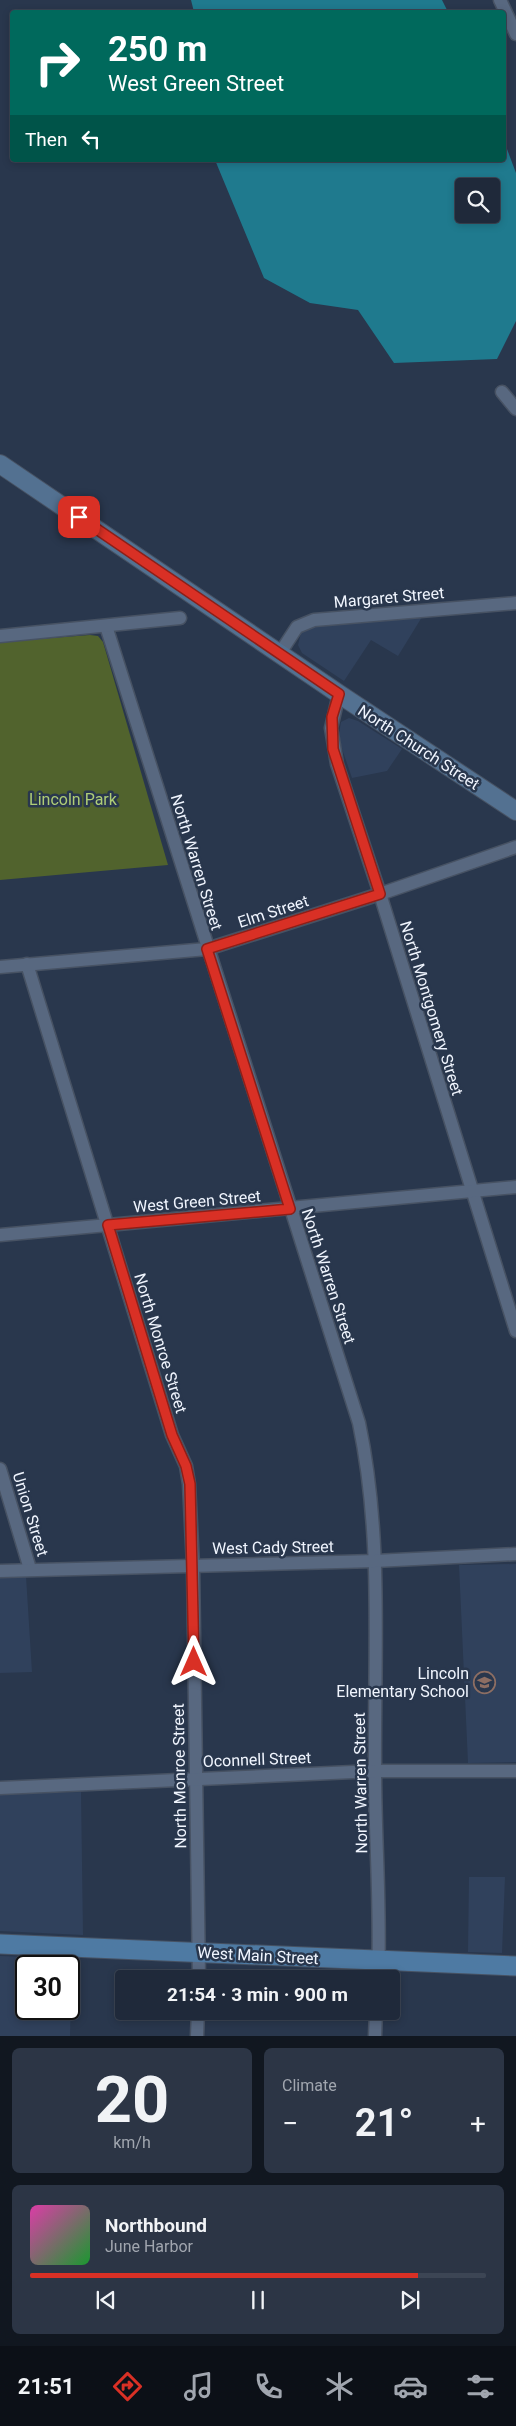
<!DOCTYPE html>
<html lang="en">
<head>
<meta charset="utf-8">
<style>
  :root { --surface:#1f293a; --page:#2c3545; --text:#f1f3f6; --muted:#a1a6af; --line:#3c4554; --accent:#d93025 }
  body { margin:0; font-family:Roboto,sans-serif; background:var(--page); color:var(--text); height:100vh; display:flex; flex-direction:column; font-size:19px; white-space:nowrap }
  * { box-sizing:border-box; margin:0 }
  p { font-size:16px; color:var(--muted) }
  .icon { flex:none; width:28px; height:28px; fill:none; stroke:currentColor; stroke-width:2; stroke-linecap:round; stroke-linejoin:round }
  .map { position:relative; height:2036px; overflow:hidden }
  .details { display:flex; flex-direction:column; gap:12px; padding:12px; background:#111720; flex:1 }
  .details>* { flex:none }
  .top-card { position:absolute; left:10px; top:10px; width:496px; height:152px; border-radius:5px; box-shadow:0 2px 8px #0003,0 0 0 1px var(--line); background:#00695c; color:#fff; overflow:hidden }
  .tools { position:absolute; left:455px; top:178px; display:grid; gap:10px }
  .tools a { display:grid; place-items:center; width:45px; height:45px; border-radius:5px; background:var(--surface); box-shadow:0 2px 8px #0003,0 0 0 1px var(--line); font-size:25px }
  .speed { position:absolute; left:15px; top:1955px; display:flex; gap:10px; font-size:25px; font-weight:700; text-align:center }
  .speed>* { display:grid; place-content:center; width:65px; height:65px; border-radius:50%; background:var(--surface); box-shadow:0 2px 8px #0003,0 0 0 1px var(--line); line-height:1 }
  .speed .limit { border:2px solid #111; border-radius:8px; background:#fff; color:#111 }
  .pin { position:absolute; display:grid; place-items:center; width:42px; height:42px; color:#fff; margin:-21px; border-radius:10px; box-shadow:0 2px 8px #0006 }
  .me { position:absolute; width:55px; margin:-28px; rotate:0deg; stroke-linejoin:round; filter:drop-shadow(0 0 4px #0008) }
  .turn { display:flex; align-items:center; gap:18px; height:105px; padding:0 15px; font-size:22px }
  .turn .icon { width:65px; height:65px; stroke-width:2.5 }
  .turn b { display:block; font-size:35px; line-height:42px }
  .then { display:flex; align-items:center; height:48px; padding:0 15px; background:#0003; gap:10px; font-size:19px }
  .big { font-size:38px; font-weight:700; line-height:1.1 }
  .details .widget { flex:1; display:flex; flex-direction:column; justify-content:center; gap:8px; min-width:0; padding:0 18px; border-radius:8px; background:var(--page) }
  .details .dial { align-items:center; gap:0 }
  .dial b { font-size:65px; line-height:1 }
  .song { display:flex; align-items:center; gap:15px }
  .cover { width:60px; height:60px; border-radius:8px; background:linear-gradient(135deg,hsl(320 70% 55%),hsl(130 70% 35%)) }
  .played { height:5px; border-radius:2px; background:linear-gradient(90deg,var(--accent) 85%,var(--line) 85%) }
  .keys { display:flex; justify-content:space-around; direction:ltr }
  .heat { display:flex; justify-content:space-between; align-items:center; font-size:28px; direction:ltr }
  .details .tiles { flex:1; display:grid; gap:12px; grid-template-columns:1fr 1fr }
  .widget:last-child { grid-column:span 2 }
  .trip { position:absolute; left:115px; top:1970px; width:285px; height:50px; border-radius:5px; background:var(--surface); box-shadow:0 2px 8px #0003,0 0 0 1px var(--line); font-weight:700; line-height:50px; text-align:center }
  .dock { display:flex; height:80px; justify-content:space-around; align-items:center; background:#0c1017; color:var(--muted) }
  .dock .icon { width:35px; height:35px }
  .dock .active { color:var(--accent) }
  .dock b { font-size:22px; color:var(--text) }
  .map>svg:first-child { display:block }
  .built { fill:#30415c; fill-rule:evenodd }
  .green { fill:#51632d }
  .water { fill:#1f7a8e; fill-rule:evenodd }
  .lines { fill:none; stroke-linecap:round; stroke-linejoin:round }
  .street-casing { stroke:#475263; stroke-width:15 }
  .secondary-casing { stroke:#475263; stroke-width:20 }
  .primary-casing { stroke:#475263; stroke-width:21 }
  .street { stroke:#586880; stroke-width:12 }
  .secondary { stroke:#537191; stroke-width:18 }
  .primary { stroke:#4e7aa3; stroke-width:19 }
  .route-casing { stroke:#8d1f18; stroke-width:12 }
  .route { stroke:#d93025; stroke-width:9 }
  .labels { text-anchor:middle; stroke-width:5; stroke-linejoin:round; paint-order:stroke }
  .street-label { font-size:16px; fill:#f0f5fe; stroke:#29374d }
  .park-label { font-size:16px; fill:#afcd77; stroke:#29374d }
  .poi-label { font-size:16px; fill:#f0f5fe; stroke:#29374d; text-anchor:end }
</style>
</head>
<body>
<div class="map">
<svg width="516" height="2036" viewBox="0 0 516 2036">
  <rect width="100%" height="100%" fill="#29374d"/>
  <g class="built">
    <polygon points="422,617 398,656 371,640 344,681 302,653 298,645 301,633 316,626"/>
    <polygon points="349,718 358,721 402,749 387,771 352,778 341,746 339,733 341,722"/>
    <polygon points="516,1564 516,1762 468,1763 459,1565"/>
    <polygon points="26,1576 32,1672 0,1673 0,1578"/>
    <polygon points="81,1792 83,1935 0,1931 0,1794"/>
    <polygon points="469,1877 505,1877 502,1953 468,1952"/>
    <path d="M0 1956 72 1959 70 2036H0ZM69 1966V2009H26V1966Z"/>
  </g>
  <polygon class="green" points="90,635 98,636 103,642 168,865 0,880 0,642"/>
  <g class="water">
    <polygon points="191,0 442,0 448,12 194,12"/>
    <path d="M504 141 516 173V321L497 359 394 363 358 310 310 303 264 278 215 160H504ZM464 186H491V214H464Z"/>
  </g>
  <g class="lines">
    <defs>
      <g id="street">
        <polyline points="500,0 516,34"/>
        <polyline points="502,392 516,409"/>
        <path d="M106 626 359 1423C383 1537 374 1654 375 1770 375 1840 381 1909 378 1979"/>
        <polyline points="0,636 180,618"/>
        <polyline points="280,653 297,627 314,620 516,603"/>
        <polyline points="339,694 331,728 337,764 380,894 516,1331"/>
        <polyline points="27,964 172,1435 186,1466 189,1484 193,1566 199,1979"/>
        <polyline points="0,967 207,949 380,894 516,847"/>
        <polyline points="0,1235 516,1187"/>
        <polyline points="0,1469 30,1569"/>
        <polyline points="0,1571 375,1561 516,1554"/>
        <polyline points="0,1788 375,1771 516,1771"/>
        <polyline points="197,2036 198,2011"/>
        <polyline points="375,2036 376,2011"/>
      </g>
      <polyline id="secondary" points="0,464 339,694 516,811"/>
      <polyline id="primary" points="0,1944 516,1966"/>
    </defs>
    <use href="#street" class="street-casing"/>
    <use href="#secondary" class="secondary-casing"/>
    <use href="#primary" class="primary-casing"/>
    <use href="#street" class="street"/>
    <use href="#secondary" class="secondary"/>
    <use href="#primary" class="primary"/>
  </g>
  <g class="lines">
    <defs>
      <polyline id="route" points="79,517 339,694 332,717 333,749 380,894 207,949 290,1209 108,1225 172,1435 186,1466 190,1484 194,1662"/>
    </defs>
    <use href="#route" class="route-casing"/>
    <use href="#route" class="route"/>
  </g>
  <defs>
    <symbol id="school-ring" viewBox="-11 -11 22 22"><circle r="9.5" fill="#29374d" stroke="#8d6e63" stroke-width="1.5"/><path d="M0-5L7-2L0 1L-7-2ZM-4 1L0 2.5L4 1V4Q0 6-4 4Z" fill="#8d6e63"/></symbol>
  </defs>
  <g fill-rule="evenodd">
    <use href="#school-ring" x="472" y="1670" width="25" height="25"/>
  </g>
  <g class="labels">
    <g class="street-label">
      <text transform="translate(389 597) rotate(-5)" y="6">Margaret Street</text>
      <text transform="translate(419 747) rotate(33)" y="6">North Church Street</text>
      <text transform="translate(197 862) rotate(73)" y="6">North Warren Street</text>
      <text transform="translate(273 911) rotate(-18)" y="6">Elm Street</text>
      <text transform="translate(432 1008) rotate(73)" y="6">North Montgomery Street</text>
      <text transform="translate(197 1201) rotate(-5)" y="6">West Green Street</text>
      <text transform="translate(329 1276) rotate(72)" y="6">North Warren Street</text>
      <text transform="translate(161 1343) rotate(73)" y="6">North Monroe Street</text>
      <text transform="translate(31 1514) rotate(73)" y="6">Union Street</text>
      <text transform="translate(273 1547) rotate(-1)" y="6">West Cady Street</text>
      <text transform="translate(257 1759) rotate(-2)" y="6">Oconnell Street</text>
      <text transform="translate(179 1776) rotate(-91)" y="6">North Monroe Street</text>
      <text transform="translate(360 1783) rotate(-91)" y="6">North Warren Street</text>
      <text transform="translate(258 1955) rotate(3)" y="6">West Main Street</text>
    </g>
    <g class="park-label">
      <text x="73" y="805">Lincoln Park</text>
    </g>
    <g class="poi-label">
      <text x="469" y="1679">Lincoln<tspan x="469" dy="18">Elementary School</tspan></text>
    </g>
  </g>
</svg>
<div class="tools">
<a><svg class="icon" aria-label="search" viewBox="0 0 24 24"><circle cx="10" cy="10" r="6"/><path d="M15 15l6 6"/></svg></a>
</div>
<div class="speed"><div class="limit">30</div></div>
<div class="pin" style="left:79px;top:517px;background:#d93025"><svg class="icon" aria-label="arrive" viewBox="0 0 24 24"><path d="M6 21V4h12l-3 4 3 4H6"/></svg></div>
<svg class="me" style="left:194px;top:1662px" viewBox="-20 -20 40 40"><path d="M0-17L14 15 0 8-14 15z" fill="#d93025" stroke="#fff" stroke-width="4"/></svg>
<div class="trip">21:54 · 3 min · 900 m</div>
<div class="top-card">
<div class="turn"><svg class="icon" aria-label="right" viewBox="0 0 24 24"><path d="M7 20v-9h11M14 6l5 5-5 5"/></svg><div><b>250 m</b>West Green Street</div></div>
<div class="then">Then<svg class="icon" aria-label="left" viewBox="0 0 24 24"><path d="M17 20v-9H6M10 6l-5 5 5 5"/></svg></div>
</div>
</div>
<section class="details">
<div class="tiles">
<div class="widget dial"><b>20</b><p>km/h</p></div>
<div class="widget"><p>Climate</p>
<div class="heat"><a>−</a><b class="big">21°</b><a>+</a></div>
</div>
<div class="widget">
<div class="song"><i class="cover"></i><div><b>Northbound</b><p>June Harbor</p></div></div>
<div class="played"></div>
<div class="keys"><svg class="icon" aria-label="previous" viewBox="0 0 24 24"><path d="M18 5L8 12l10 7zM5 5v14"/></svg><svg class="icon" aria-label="pause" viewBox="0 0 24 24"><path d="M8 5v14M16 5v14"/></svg><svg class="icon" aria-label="next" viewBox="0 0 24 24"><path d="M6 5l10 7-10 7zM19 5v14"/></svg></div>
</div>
</div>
</section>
<nav class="dock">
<b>21:51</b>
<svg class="icon active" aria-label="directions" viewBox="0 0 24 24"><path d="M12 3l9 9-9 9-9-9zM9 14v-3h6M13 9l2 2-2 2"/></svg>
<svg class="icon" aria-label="music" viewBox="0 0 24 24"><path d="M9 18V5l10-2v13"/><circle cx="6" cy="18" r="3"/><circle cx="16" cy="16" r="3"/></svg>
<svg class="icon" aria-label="phone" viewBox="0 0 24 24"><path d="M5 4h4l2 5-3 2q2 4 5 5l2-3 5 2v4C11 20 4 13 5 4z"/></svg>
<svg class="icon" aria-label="climate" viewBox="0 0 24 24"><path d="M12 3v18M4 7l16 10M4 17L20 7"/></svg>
<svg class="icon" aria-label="car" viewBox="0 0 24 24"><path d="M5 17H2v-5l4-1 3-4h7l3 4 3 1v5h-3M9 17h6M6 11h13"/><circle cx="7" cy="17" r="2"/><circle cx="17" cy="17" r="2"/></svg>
<svg class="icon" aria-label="filters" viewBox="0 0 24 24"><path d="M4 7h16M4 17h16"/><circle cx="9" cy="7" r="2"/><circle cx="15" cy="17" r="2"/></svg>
</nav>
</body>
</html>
